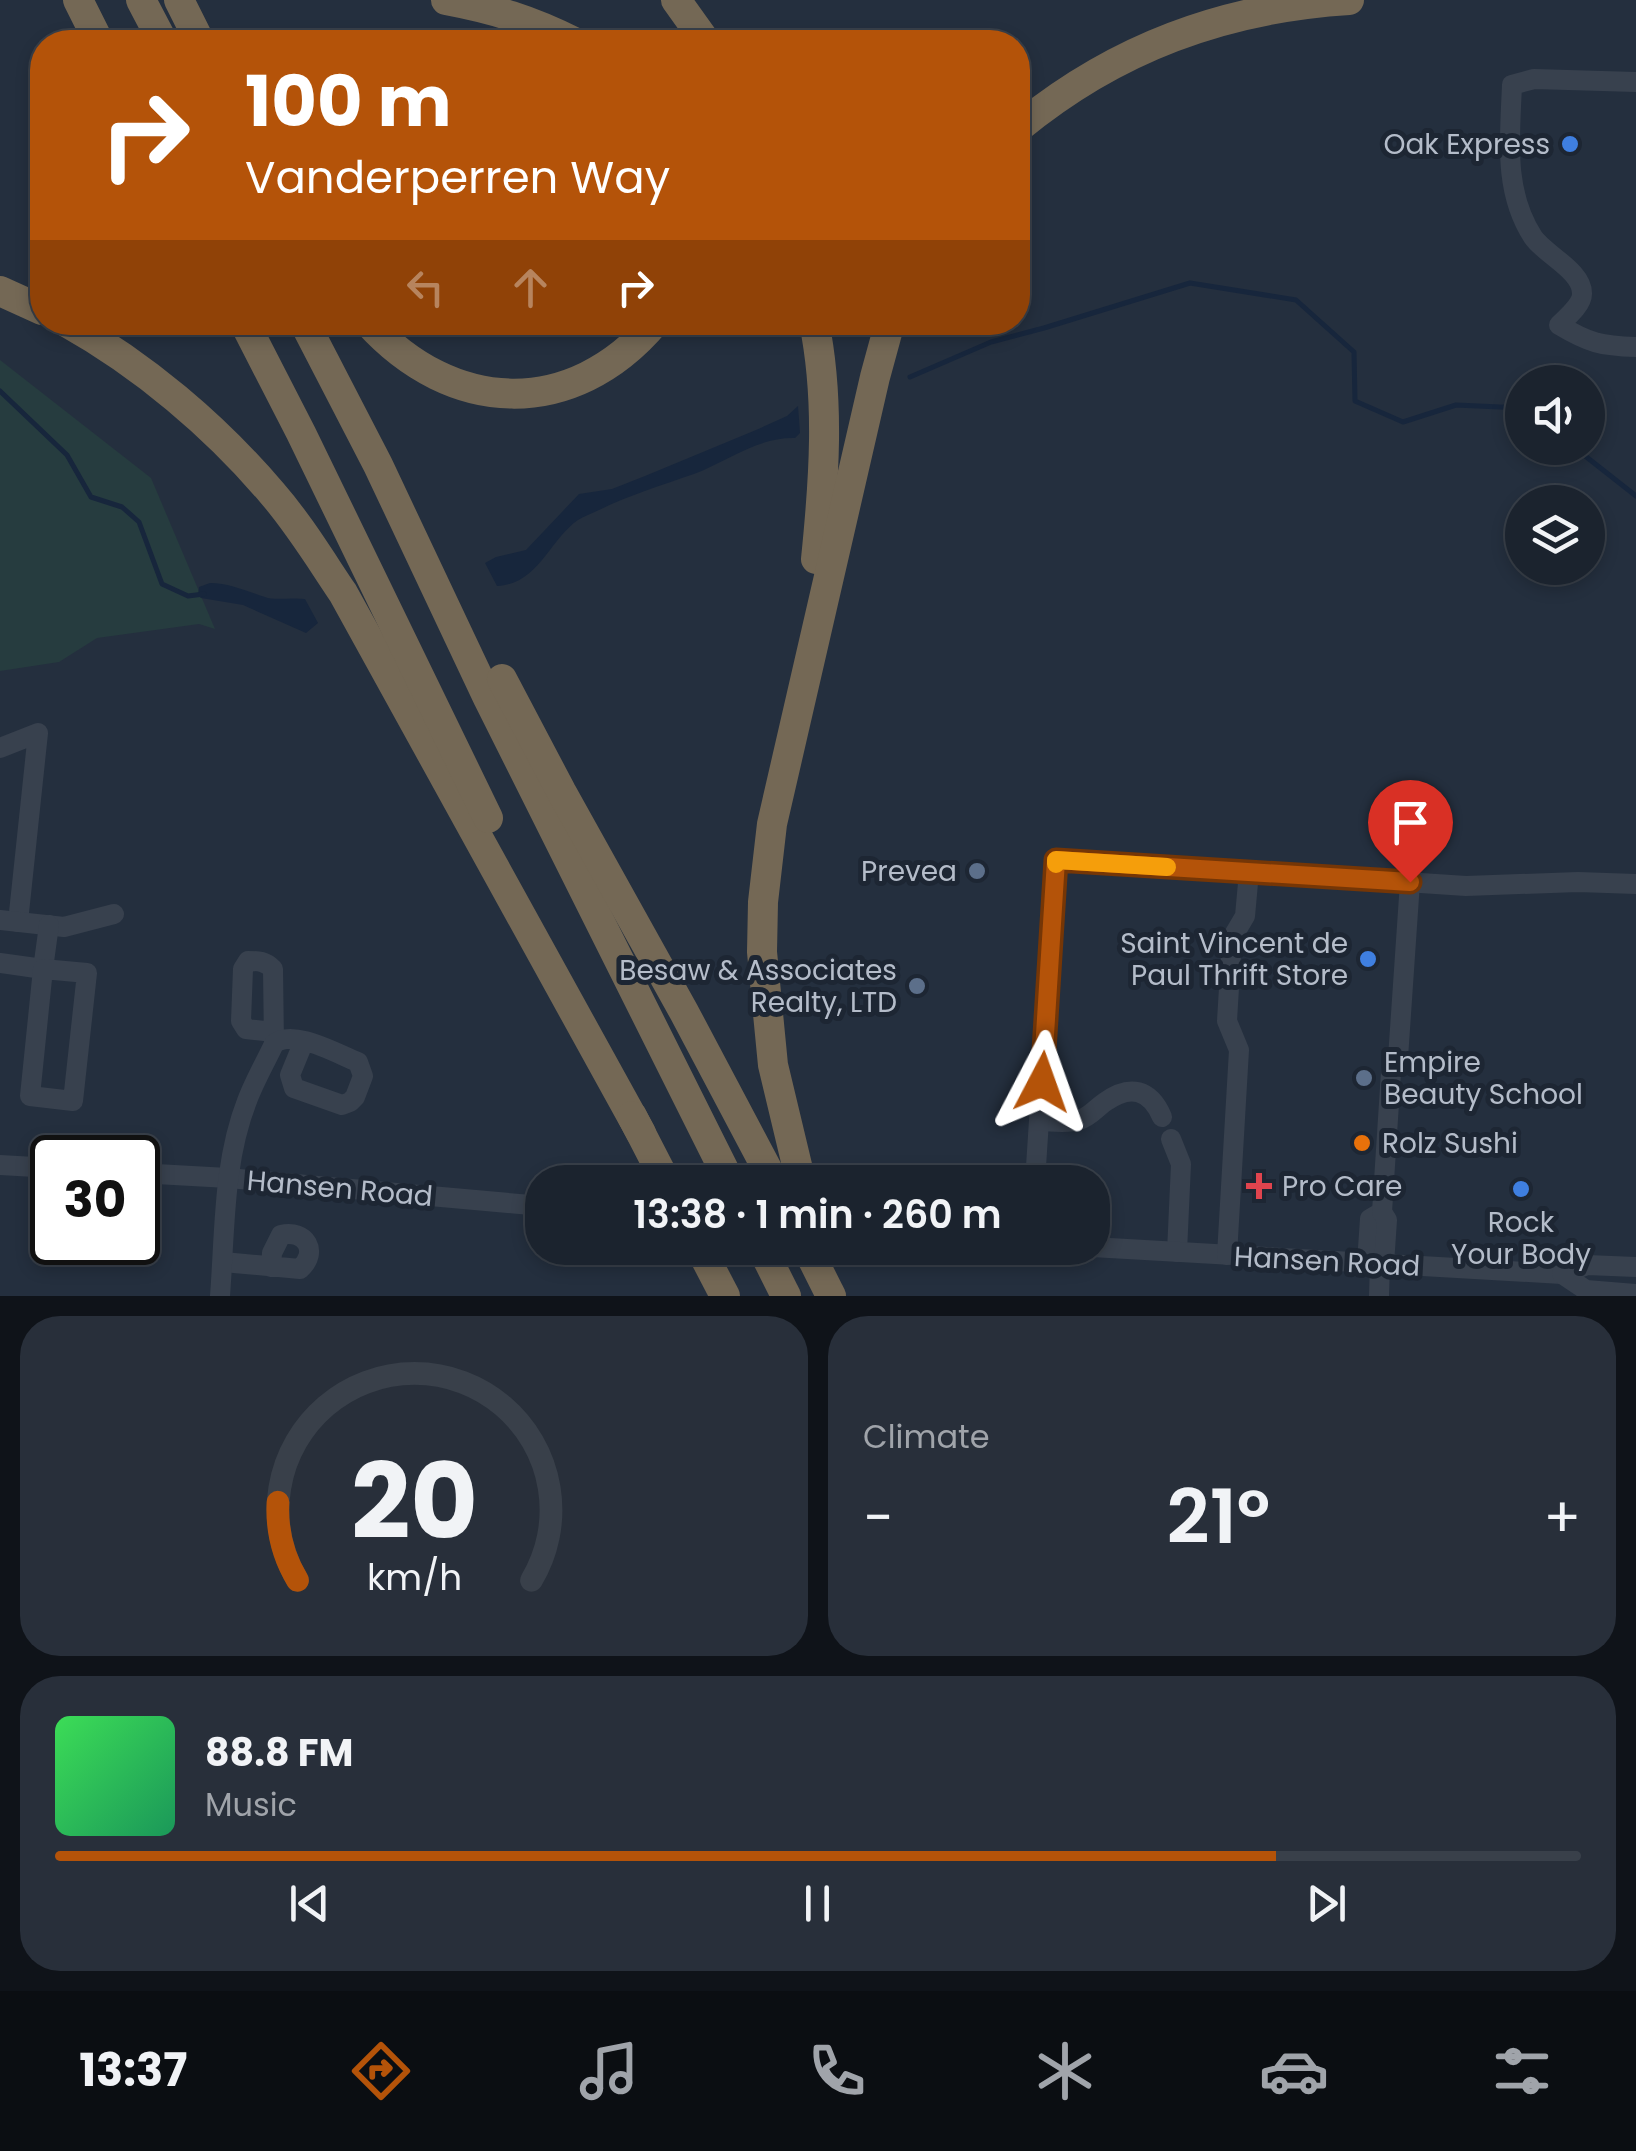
<!DOCTYPE html>
<html lang="en">
<head>
<meta charset="utf-8">
<style>
  :root { --surface:#1b232e; --page:#282f3a; --text:#f1f3f6; --muted:#a0a4aa; --line:#39404a; --accent:#b45309 }
  body { margin:0; font-family:Poppins,sans-serif; background:var(--page); color:var(--text); height:100vh; display:flex; flex-direction:column; font-size:38px; white-space:nowrap }
  * { box-sizing:border-box; margin:0 }
  p { font-size:32px; color:var(--muted) }
  .icon { flex:none; width:55px; height:55px; fill:none; stroke:currentColor; stroke-width:2; stroke-linecap:round; stroke-linejoin:round }
  .map { position:relative; height:1296px; overflow:hidden }
  .sheet { display:flex; flex-direction:column; gap:20px; padding:20px; background:#0f1319; flex:1 }
  .sheet>* { flex:none }
  .guide { position:absolute; left:30px; top:30px; width:1000px; height:305px; border-radius:40px; box-shadow:0 5px 15px #0003,0 0 0 2px var(--line); background:#b45309; color:#fff; overflow:hidden }
  .tools { position:absolute; left:1505px; top:365px; display:grid; gap:20px }
  .tools a { display:grid; place-items:center; width:100px; height:100px; border-radius:50%; background:var(--surface); box-shadow:0 5px 15px #0003,0 0 0 2px var(--line); font-size:50px }
  .speed { position:absolute; left:30px; top:1135px; display:flex; gap:20px; font-size:50px; font-weight:700; text-align:center }
  .speed>* { display:grid; place-content:center; width:130px; height:130px; border-radius:50%; background:var(--surface); box-shadow:0 5px 15px #0003,0 0 0 2px var(--line); line-height:1 }
  .speed .limit { border:5px solid #111; border-radius:15px; background:#fff; color:#111 }
  .pin { position:absolute; display:grid; place-items:center; width:85px; height:85px; color:#fff; margin:-102px -42px; border-radius:50% 50% 50% 0; rotate:-45deg; box-shadow:0 0 10px #0007 }
  .pin .icon { rotate:45deg }
  .me { position:absolute; width:110px; margin:-55px; rotate:4deg; stroke-linejoin:round; filter:drop-shadow(0 0 8px #0008) }
  .turn { display:flex; align-items:center; gap:35px; height:210px; padding:0 50px; font-size:45px }
  .turn .icon { width:130px; height:130px; stroke-width:2.5 }
  .turn b { display:block; font-size:70px; line-height:85px }
  .lanes { display:flex; align-items:center; height:95px; padding:0 50px; background:#0003; justify-content:center; gap:50px; direction:ltr }
  .lanes .off { opacity:.35 }
  .big { font-size:75px; font-weight:600; line-height:1.1 }
  .sheet .card { flex:1; display:flex; flex-direction:column; justify-content:center; gap:15px; min-width:0; padding:0 35px; border-radius:40px; background:var(--page) }
  .sheet .dial { align-items:center; gap:0 }
  .dial svg { height:260px; overflow:visible; fill:none; stroke:var(--line); stroke-width:7; stroke-linecap:round; text-anchor:middle }
  .dial text { fill:var(--text); stroke:none }
  .song { display:flex; align-items:center; gap:30px }
  .cover { width:120px; height:120px; border-radius:15px; background:linear-gradient(135deg,hsl(130 70% 55%),hsl(150 70% 35%)) }
  .played { height:10px; border-radius:5px; background:linear-gradient(90deg,var(--accent) 80%,var(--line) 80%) }
  .keys { display:flex; justify-content:space-around; direction:ltr }
  .heat { display:flex; justify-content:space-between; align-items:center; font-size:55px; direction:ltr }
  .sheet .tiles { flex:1; display:grid; gap:20px; grid-template-columns:1fr 1fr }
  .card:last-child { grid-column:span 2 }
  .trip { position:absolute; left:525px; top:1165px; width:585px; height:100px; border-radius:40px; background:var(--surface); box-shadow:0 5px 15px #0003,0 0 0 2px var(--line); font-weight:600; line-height:100px; text-align:center }
  .tab-bar { display:flex; height:160px; justify-content:space-around; align-items:center; background:#0b0e12; color:var(--muted) }
  .tab-bar .icon { width:70px; height:70px }
  .tab-bar .active { color:var(--accent) }
  .tab-bar b { font-size:45px; color:var(--text) }
  .map>svg:first-child { display:block }
  .green { fill:#263c3f }
  .water { fill:#17263c }
  .lines { fill:none; stroke-linecap:round; stroke-linejoin:round }
  .stream { stroke:#17263c; stroke-width:5 }
  .minor { stroke:#38414e; stroke-width:20 }
  .highway { stroke:#746855; stroke-width:30 }
  .route-casing { stroke:#753606; stroke-width:25 }
  .route { stroke:#b45309; stroke-width:18 }
  .slow { stroke:#f59e0b; stroke-width:18 }
  .shop-dot { fill:#3f7fe0; stroke:#1d2633; stroke-width:4 }
  .service-dot { fill:#5c6f8a; stroke:#1d2633; stroke-width:4 }
  .food-dot { fill:#e8710a; stroke:#1d2633; stroke-width:4 }
  .health-dot { fill:#e0444e; stroke:#1d2633; stroke-width:4 }
  .labels { text-anchor:middle; stroke-width:10; stroke-linejoin:round; paint-order:stroke }
  .poi-label { font-size:28px; fill:#b4bcc9; stroke:#1d2633; text-anchor:end }
  .street-label { font-size:28px; fill:#b4bcc9; stroke:#1d2633 }
</style>
</head>
<body>
<div class="map">
<svg width="1636" height="1296" viewBox="0 0 1636 1296">
  <rect width="100%" height="100%" fill="#242f3e"/>
  <polygon class="green" points="0,360 151,478 215,629 199,624 97,638 59,662 0,671"/>
  <g class="water">
    <path d="M798 406 800 433 795 438C758 437 728 461 694 474 662 485 630 495 599 510 593 513 584 516 578 520 549 540 539 584 497 586L485 563 496 557 526 550 579 494 612 489 645 476 756 430 787 416Z"/>
    <path d="M210 583C229 583 246 591 265 597 275 601 292 597 305 599L318 623 306 633 243 605 201 598 198 595 199 587Z"/>
  </g>
  <g class="lines">
    <g class="stream">
      <polyline points="910,377 991,342 1044,328 1190,283 1296,300 1354,352 1355,401 1403,422 1456,405 1522,408"/>
      <polyline points="0,391 67,455 91,497 122,507 139,522 162,584 188,596 204,594"/>
      <polyline points="1575,448 1636,496"/>
    </g>
    <g class="minor">
      <path d="M1636 82 1534 79 1512 85C1510 137 1503 191 1533 237 1544 254 1583 271 1582 294 1582 305 1566 318 1559 325 1589 343 1601 346 1636 347"/>
      <polyline points="0,748 38,733 18,922"/>
      <polyline points="0,920 64,927 114,914"/>
      <polyline points="0,963 43,969 49,925"/>
      <polygon points="43,969 87,973 73,1101 30,1096"/>
      <path d="M274 1032 246 1029 241 1021 243 969 248 961C259 961 265 961 273 969L274 1044"/>
      <path d="M1039 1121C1052 1121 1067 1124 1079 1120 1090 1117 1096 1108 1105 1102 1130 1084 1150 1089 1162 1117"/>
      <polyline points="1171,1139 1181,1164 1177,1252"/>
      <polyline points="0,1165 52,1168"/>
      <polyline points="138,1173 228,1178 542,1206"/>
      <polyline points="1035,1182 1056,859 1466,886 1578,882 1636,884"/>
      <polyline points="1092,1247 1562,1274 1587,1265 1636,1267"/>
      <polyline points="1227,1255 1239,1050 1227,1021 1232,938 1245,916 1249,872"/>
      <path d="M223 1262 300 1269C319 1252 306 1229 281 1235L272 1253 271 1267"/>
      <polyline points="1367,1263 1370,1219 1382,1212"/>
      <polyline points="1384,1264 1387,1220 1382,1212 1391,1072 1398,1058 1410,882"/>
      <polyline points="1562,1274 1586,1290 1636,1294"/>
      <path d="M220 1296C225 1231 223 1162 247 1101 254 1082 265 1063 274 1044 293 1028 337 1054 358 1062L363 1076 355 1097 350 1102 342 1105 294 1088 290 1075 304 1041"/>
      <polyline points="1379,1296 1380,1264"/>
    </g>
    <g class="highway">
      <polyline points="78,0 99,42"/>
      <polyline points="141,0 163,42"/>
      <polyline points="179,0 200,42"/>
      <path d="M446 0C494 9 530 20 574 42"/>
      <polyline points="676,0 706,42"/>
      <path d="M1018 128C1115 48 1224 8 1349 0"/>
      <polyline points="0,291 42,310"/>
      <path d="M66 322C143 365 215 426 272 493 299 524 320 559 343 593L641 1133"/>
      <polyline points="244,322 301,433 488,818"/>
      <polyline points="304,322 378,465 488,698 730,1182"/>
      <path d="M368 322C452 415 572 420 655 322"/>
      <path d="M814 322C830 400 824 481 816 559"/>
      <polyline points="502,679 561,791 684,1012 774,1182"/>
      <polyline points="632,1116 666,1182"/>
      <polyline points="801,1182 773,1065 762,952 763,902 772,824 875,377 890,322"/>
      <polyline points="700,1248 725,1296"/>
      <polyline points="762,1248 786,1296"/>
      <polyline points="807,1248 831,1296"/>
    </g>
  </g>
  <g class="lines">
    <defs>
      <polyline id="route" points="1042,1082 1056,860 1410,882"/>
    </defs>
    <use href="#route" class="route-casing"/>
    <use href="#route" class="route"/>
    <polyline class="slow" points="1056,864 1056,860 1167,867"/>
  </g>
  <g class="shop-dot">
    <circle cx="1570" cy="144" r="10"/>
    <circle cx="1368" cy="959" r="10"/>
    <circle cx="1521" cy="1189" r="10"/>
  </g>
  <g class="service-dot">
    <circle cx="977" cy="871" r="10"/>
    <circle cx="917" cy="986" r="10"/>
    <circle cx="1364" cy="1078" r="10"/>
  </g>
  <circle class="food-dot" cx="1362" cy="1143" r="10"/>
  <path class="health-dot" d="M1254 1171h10v10h10v10h-10v10h-10v-10h-10v-10h10z"/>
  <g class="labels">
    <g class="poi-label">
      <text x="1550" y="154">Oak Express</text>
      <text x="957" y="881">Prevea</text>
      <text x="1348" y="953">Saint Vincent de<tspan x="1348" dy="32">Paul Thrift Store</tspan></text>
      <text x="897" y="980">Besaw &amp; Associates<tspan x="897" dy="32">Realty, LTD</tspan></text>
      <text x="1384" y="1072" text-anchor="start">Empire<tspan x="1384" dy="32">Beauty School</tspan></text>
      <text x="1382" y="1153" text-anchor="start">Rolz Sushi</text>
      <text x="1282" y="1196" text-anchor="start">Pro Care</text>
      <text x="1521" y="1232" text-anchor="middle">Rock<tspan x="1521" dy="32">Your Body</tspan></text>
    </g>
    <g class="street-label">
      <text transform="translate(340 1188) rotate(5)" y="10">Hansen Road</text>
      <text transform="translate(1327 1261) rotate(3)" y="10">Hansen Road</text>
    </g>
  </g>
</svg>
<div class="tools">
<a><svg class="icon" aria-label="sound" viewBox="0 0 24 24"><path d="M4 9h4l5-4v14l-5-4H4zM17 9q2 3 0 6"/></svg></a>
<a><svg class="icon" aria-label="layers" viewBox="0 0 24 24"><path d="M12 4l9 5-9 5-9-5zM3 14l9 5 9-5"/></svg></a>
</div>
<div class="speed"><div class="limit">30</div></div>
<div class="pin" style="left:1410px;top:882px;background:#d93025"><svg class="icon" aria-label="arrive" viewBox="0 0 24 24"><path d="M6 21V4h12l-3 4 3 4H6"/></svg></div>
<svg class="me" style="left:1042px;top:1082px" viewBox="-20 -20 40 40"><path d="M0-17L14 15 0 8-14 15z" fill="#b45309" stroke="#fff" stroke-width="4"/></svg>
<div class="trip">13:38 · 1 min · 260 m</div>
<div class="guide">
<div class="turn"><svg class="icon" aria-label="right" viewBox="0 0 24 24"><path d="M7 20v-9h11M14 6l5 5-5 5"/></svg><div><b>100 m</b>Vanderperren Way</div></div>
<div class="lanes"><svg class="icon off" aria-label="left" viewBox="0 0 24 24"><path d="M17 20v-9H6M10 6l-5 5 5 5"/></svg><svg class="icon off" aria-label="ahead" viewBox="0 0 24 24"><path d="M12 20V5M6 11l6-6 6 6"/></svg><svg class="icon" aria-label="right" viewBox="0 0 24 24"><path d="M7 20v-9h11M14 6l5 5-5 5"/></svg></div>
</div>
</div>
<section class="sheet">
<div class="tiles">
<div class="card dial"><svg viewBox="0 0 100 80">
<path d="M14 69A42 42 0 1 1 86 69"/>
<path d="M14 69A42 42 0 0 1 8 45" stroke="#b45309"/>
<text x="50" y="56" font-size="32" font-weight="700">20</text>
<text x="50" y="72" font-size="11">km/h</text>
</svg></div>
<div class="card"><p>Climate</p>
<div class="heat"><a>−</a><b class="big">21°</b><a>+</a></div>
</div>
<div class="card">
<div class="song"><i class="cover"></i><div><b>88.8 FM</b><p>Music</p></div></div>
<div class="played"></div>
<div class="keys"><svg class="icon" aria-label="previous" viewBox="0 0 24 24"><path d="M18 5L8 12l10 7zM5 5v14"/></svg><svg class="icon" aria-label="pause" viewBox="0 0 24 24"><path d="M8 5v14M16 5v14"/></svg><svg class="icon" aria-label="next" viewBox="0 0 24 24"><path d="M6 5l10 7-10 7zM19 5v14"/></svg></div>
</div>
</div>
</section>
<nav class="tab-bar">
<b>13:37</b>
<svg class="icon active" aria-label="directions" viewBox="0 0 24 24"><path d="M12 3l9 9-9 9-9-9zM9 14v-3h6M13 9l2 2-2 2"/></svg>
<svg class="icon" aria-label="music" viewBox="0 0 24 24"><path d="M9 18V5l10-2v13"/><circle cx="6" cy="18" r="3"/><circle cx="16" cy="16" r="3"/></svg>
<svg class="icon" aria-label="phone" viewBox="0 0 24 24"><path d="M5 4h4l2 5-3 2q2 4 5 5l2-3 5 2v4C11 20 4 13 5 4z"/></svg>
<svg class="icon" aria-label="climate" viewBox="0 0 24 24"><path d="M12 3v18M4 7l16 10M4 17L20 7"/></svg>
<svg class="icon" aria-label="car" viewBox="0 0 24 24"><path d="M5 17H2v-5l4-1 3-4h7l3 4 3 1v5h-3M9 17h6M6 11h13"/><circle cx="7" cy="17" r="2"/><circle cx="17" cy="17" r="2"/></svg>
<svg class="icon" aria-label="filters" viewBox="0 0 24 24"><path d="M4 7h16M4 17h16"/><circle cx="9" cy="7" r="2"/><circle cx="15" cy="17" r="2"/></svg>
</nav>
</body>
</html>
